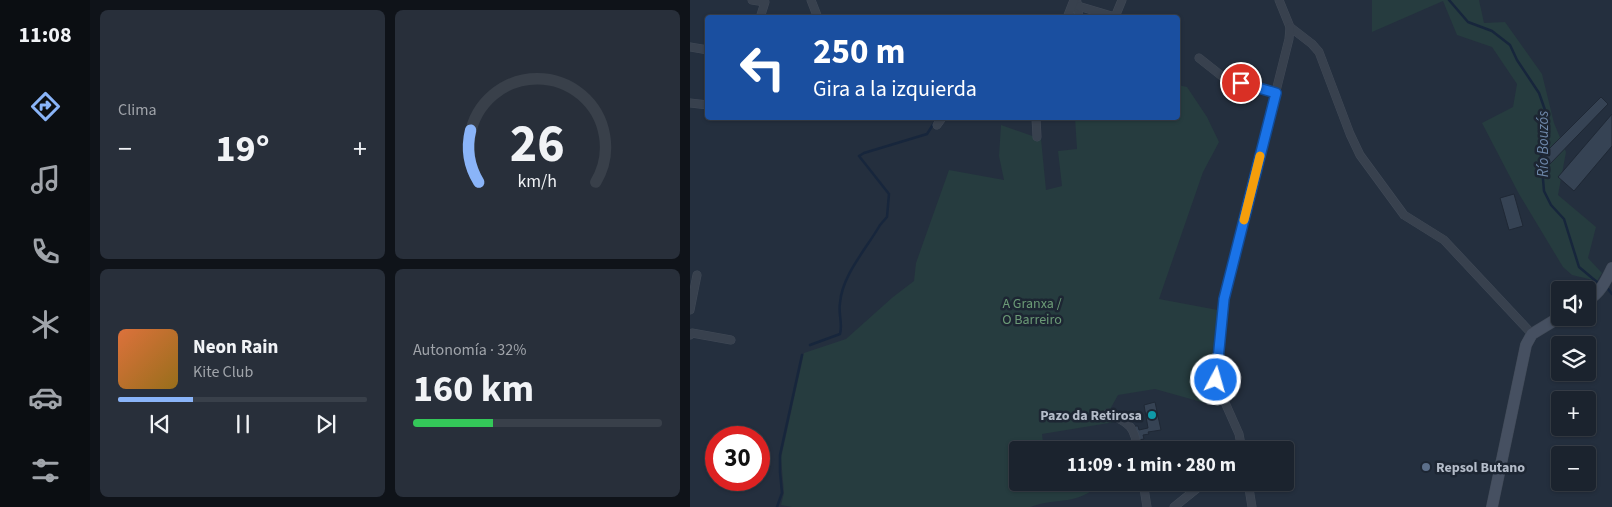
<!DOCTYPE html>
<html lang="es">
<head>
<meta charset="utf-8">
<style>
  :root { --surface:#1b232e; --page:#282f3a; --text:#f1f3f6; --muted:#a0a4aa; --line:#39404a; --accent:#8ab4f8 }
  body { margin:0; font-family:"Source Sans 3",sans-serif; background:var(--page); color:var(--text); height:100vh; display:flex; flex-direction:column; font-size:19px; white-space:nowrap }
  * { box-sizing:border-box; margin:0 }
  p { font-size:16px; color:var(--muted) }
  .icon { flex:none; width:28px; height:28px; fill:none; stroke:currentColor; stroke-width:2; stroke-linecap:round; stroke-linejoin:round }
  .map { position:relative; flex:1; overflow:hidden }
  .panel { display:flex; flex-direction:column; gap:10px; padding:10px; background:#0f1319; width:600px }
  .panel>* { flex:none }
  .banner { position:absolute; left:15px; top:15px; width:475px; height:105px; border-radius:5px; box-shadow:0 1px 4px #0004,0 0 0 1px var(--line); background:#1a4fa0; color:#fff; overflow:hidden }
  .tools { position:absolute; left:861px; top:281px; display:grid; gap:10px }
  .tools a { display:grid; place-items:center; width:45px; height:45px; border-radius:5px; background:var(--surface); box-shadow:0 1px 4px #0004,0 0 0 1px var(--line); font-size:25px }
  .speed { position:absolute; left:15px; top:426px; display:flex; gap:10px; font-size:25px; font-weight:700; text-align:center }
  .speed>* { display:grid; place-content:center; width:65px; height:65px; border-radius:50%; background:var(--surface); box-shadow:0 1px 4px #0004,0 0 0 1px var(--line); line-height:1 }
  .speed .limit { border:8px solid #d22; background:#fff; color:#111 }
  .pin { position:absolute; display:grid; place-items:center; width:42px; height:42px; color:#fff; margin:-21px; border:2px solid #fff; border-radius:50%; box-shadow:0 1px 5px #0007 }
  .me { position:absolute; width:55px; margin:-28px; rotate:6deg; stroke-linejoin:round; filter:drop-shadow(0 0 4px #0008) }
  .turn { display:flex; align-items:center; gap:18px; height:105px; padding:0 25px; font-size:22px }
  .turn .icon { width:65px; height:65px; stroke-width:2.5 }
  .turn b { display:block; font-size:35px; line-height:42px }
  .big { font-size:38px; font-weight:700; line-height:1.1 }
  .panel .widget { flex:1; display:flex; flex-direction:column; justify-content:center; gap:8px; min-width:0; padding:0 18px; border-radius:8px; background:var(--page) }
  .panel .dial { align-items:center; gap:0 }
  .dial svg { height:130px; overflow:visible; fill:none; stroke:var(--line); stroke-width:7; stroke-linecap:round; text-anchor:middle }
  .dial text { fill:var(--text); stroke:none }
  .song { display:flex; align-items:center; gap:15px }
  .cover { width:60px; height:60px; border-radius:8px; background:linear-gradient(135deg,hsl(20 70% 55%),hsl(40 70% 35%)) }
  .played { height:5px; border-radius:2px; background:linear-gradient(90deg,var(--accent) 30%,var(--line) 30%) }
  .keys { display:flex; justify-content:space-around; direction:ltr }
  .heat { display:flex; justify-content:space-between; align-items:center; font-size:28px; direction:ltr }
  .charge { height:8px; border-radius:4px; background:linear-gradient(90deg,#34c759 32%,var(--line) 0) }
  .panel .tiles { flex:1; display:grid; gap:10px; grid-template-columns:repeat(2,1fr) }
  .trip { position:absolute; left:319px; top:441px; width:285px; height:50px; border-radius:5px; background:var(--surface); box-shadow:0 1px 4px #0004,0 0 0 1px var(--line); font-weight:700; line-height:50px; text-align:center }
  main { display:flex; flex:1; min-height:0 }
  .menu { display:flex; flex-direction:column; width:90px; justify-content:space-around; align-items:center; background:#0b0e12; color:var(--muted) }
  .menu .icon { width:35px; height:35px }
  .menu .active { color:var(--accent) }
  .menu b { font-size:22px; color:var(--text) }
  .map>svg:first-child { display:block }
  .green { fill:#263c3f }
  .lines { fill:none; stroke-linecap:round; stroke-linejoin:round }
  .stream { stroke:#17263c; stroke-width:2.5 }
  .building { fill:#364354; stroke:#1f2835 }
  .street-casing { stroke:#414a57; stroke-width:9 }
  .secondary-casing { stroke:#414a57; stroke-width:12 }
  .street { stroke:#38414e; stroke-width:8 }
  .secondary { stroke:#465061; stroke-width:11 }
  .route-casing { stroke:#114b97; stroke-width:12 }
  .route { stroke:#1a73e8; stroke-width:9 }
  .slow { stroke:#f59e0b; stroke-width:9 }
  .culture-dot { fill:#0f9aa8; stroke:#1d2633; stroke-width:2 }
  .service-dot { fill:#5c6f8a; stroke:#1d2633; stroke-width:2 }
  .labels { text-anchor:middle; stroke-width:5; stroke-linejoin:round; paint-order:stroke }
  .park-label { font-size:14px; fill:#6b9a76; stroke:#1d2633 }
  .poi-label { font-size:14px; font-weight:bold; fill:#b4bcc9; stroke:#1d2633; text-anchor:end }
  .water-label { font-size:15px; font-style:italic; fill:#6d86a8; stroke:#1d2633 }
</style>
</head>
<body>
<main>
<nav class="menu">
<b>11:08</b>
<svg class="icon active" aria-label="directions" viewBox="0 0 24 24"><path d="M12 3l9 9-9 9-9-9zM9 14v-3h6M13 9l2 2-2 2"/></svg>
<svg class="icon" aria-label="music" viewBox="0 0 24 24"><path d="M9 18V5l10-2v13"/><circle cx="6" cy="18" r="3"/><circle cx="16" cy="16" r="3"/></svg>
<svg class="icon" aria-label="phone" viewBox="0 0 24 24"><path d="M5 4h4l2 5-3 2q2 4 5 5l2-3 5 2v4C11 20 4 13 5 4z"/></svg>
<svg class="icon" aria-label="climate" viewBox="0 0 24 24"><path d="M12 3v18M4 7l16 10M4 17L20 7"/></svg>
<svg class="icon" aria-label="car" viewBox="0 0 24 24"><path d="M5 17H2v-5l4-1 3-4h7l3 4 3 1v5h-3M9 17h6M6 11h13"/><circle cx="7" cy="17" r="2"/><circle cx="17" cy="17" r="2"/></svg>
<svg class="icon" aria-label="filters" viewBox="0 0 24 24"><path d="M4 7h16M4 17h16"/><circle cx="9" cy="7" r="2"/><circle cx="15" cy="17" r="2"/></svg>
</nav>
<section class="panel">
<div class="tiles">
<div class="widget"><p>Clima</p>
<div class="heat"><a>−</a><b class="big">19°</b><a>+</a></div>
</div>
<div class="widget dial"><svg viewBox="0 0 100 80">
<path d="M14 69A42 42 0 1 1 86 69"/>
<path d="M14 69A42 42 0 0 1 9 37" stroke="#8ab4f8"/>
<text x="50" y="56" font-size="32" font-weight="700">26</text>
<text x="50" y="72" font-size="11">km/h</text>
</svg></div>
<div class="widget">
<div class="song"><i class="cover"></i><div><b>Neon Rain</b><p>Kite Club</p></div></div>
<div class="played"></div>
<div class="keys"><svg class="icon" aria-label="previous" viewBox="0 0 24 24"><path d="M18 5L8 12l10 7zM5 5v14"/></svg><svg class="icon" aria-label="pause" viewBox="0 0 24 24"><path d="M8 5v14M16 5v14"/></svg><svg class="icon" aria-label="next" viewBox="0 0 24 24"><path d="M6 5l10 7-10 7zM19 5v14"/></svg></div>
</div>
<div class="widget"><p>Autonomía · 32%</p><b class="big">160 km</b><div class="charge"></div></div>
</div>
</section>
<div class="map">
<svg width="922" height="507" viewBox="0 0 922 507">
  <rect width="100%" height="100%" fill="#242f3e"/>
  <g class="green">
    <polygon points="682,0 789,0 794,23 815,22 852,74 864,123 876,152 868,195 906,227 898,258 912,273 907,281 882,275 873,267 829,194 792,123 823,107 827,84 802,47 767,35 753,1 682,32"/>
    <path d="M488 85 497 87 517 117 529 142 513 172 469 299 533 311 525 380 515 403 465 389 428 395 418 413 425 422 352 434 354 450H328V482L412 483C384 507 372 496 340 507H102L91 505 94 493 91 458 114 353 156 339 203 297 224 281 226 263 259 170 314 180 309 156 311 125 351 139 356 190 372 186 368 151 387 149 385 118H488Z"/>
  </g>
  <g class="lines">
    <g class="stream">
      <polyline points="759,0 778,22 802,31 820,45 827,60 849,93 855,110 854,126 850,144 854,191 861,205 874,219 889,267 907,282"/>
      <polyline points="918,289 922,294"/>
      <path d="M120 345 150 334C153 323 148 314 150 303 152 275 177 248 190 225L197 217 199 194 169 156 174 153 237 134 244 123"/>
      <polyline points="87,507 92,493 90,472 90,455 112,355"/>
    </g>
  </g>
  <g class="building">
    <polygon points="911,97 918,104 860,164 852,156"/>
    <polygon points="922,114 922,146 884,191 868,177"/>
    <polygon points="824,194 833,226 819,230 810,198"/>
    <polygon points="465,402 471,430 458,432 459,434 453,435 454,439 448,440 445,426 448,426 449,430 458,428 454,405"/>
  </g>
  <g class="lines">
    <defs>
      <g id="street">
        <polyline points="62,0 75,2 70,18"/>
        <polyline points="121,0 128,18"/>
        <polyline points="589,0 600,27 622,44 629,52 660,134 670,155 714,215 754,240 842,334"/>
        <polyline points="387,2 389,18"/>
        <polyline points="388,6 425,17 432,0"/>
        <polyline points="377,18 384,0"/>
        <polyline points="0,47 18,50"/>
        <polyline points="509,58 533,77 586,93"/>
        <polyline points="0,103 18,105"/>
        <polyline points="346,118 347,137"/>
        <polyline points="247,125 252,118"/>
        <polyline points="0,310 7,275"/>
        <polyline points="0,335 2,333 41,340"/>
        <path d="M418 413C440 424 444 425 448 450"/>
        <polyline points="552,450 549,434 525,380 534,299 599,39 600,27"/>
        <polyline points="453,482 457,507"/>
        <polyline points="558,482 562,507"/>
        <polyline points="484,507 515,482"/>
      </g>
      <g id="secondary">
        <path d="M898 300C910 293 916 281 922 268"/>
        <polyline points="802,507 836,345 842,334 870,317"/>
      </g>
    </defs>
    <use href="#street" class="street-casing"/>
    <use href="#secondary" class="secondary-casing"/>
    <use href="#street" class="street"/>
    <use href="#secondary" class="secondary"/>
  </g>
  <g class="lines">
    <defs>
      <polyline id="route" points="526,380 534,299 586,93 551,83"/>
    </defs>
    <use href="#route" class="route-casing"/>
    <use href="#route" class="route"/>
    <polyline class="slow" points="554,220 570,156"/>
  </g>
  <circle class="culture-dot" cx="462" cy="415" r="5"/>
  <circle class="service-dot" cx="736" cy="467" r="5"/>
  <g class="labels">
    <g class="park-label">
      <text x="342" y="308">A Granxa /<tspan x="342" dy="16">O Barreiro</tspan></text>
    </g>
    <g class="poi-label">
      <text x="452" y="420">Pazo da Retirosa</text>
      <text x="746" y="472" text-anchor="start">Repsol Butano</text>
    </g>
    <g class="water-label">
      <text transform="translate(853 144) rotate(-90)" y="5">Río Bouzós</text>
    </g>
  </g>
</svg>
<div class="tools">
<a><svg class="icon" aria-label="sound" viewBox="0 0 24 24"><path d="M4 9h4l5-4v14l-5-4H4zM17 9q2 3 0 6"/></svg></a>
<a><svg class="icon" aria-label="layers" viewBox="0 0 24 24"><path d="M12 4l9 5-9 5-9-5zM3 14l9 5 9-5"/></svg></a>
<a>+</a>
<a>−</a>
</div>
<div class="speed"><div class="limit">30</div></div>
<div class="pin" style="left:551px;top:83px;background:#d93025"><svg class="icon" aria-label="arrive" viewBox="0 0 24 24"><path d="M6 21V4h12l-3 4 3 4H6"/></svg></div>
<svg class="me" style="left:526px;top:380px" viewBox="-20 -20 40 40"><circle r="17" fill="#1a73e8" stroke="#fff" stroke-width="3"/><path d="M0-11L8 9 0 5-8 9z" fill="#fff"/></svg>
<div class="trip">11:09 · 1 min · 280 m</div>
<div class="banner">
<div class="turn"><svg class="icon" aria-label="left" viewBox="0 0 24 24"><path d="M17 20v-9H6M10 6l-5 5 5 5"/></svg><div><b>250 m</b>Gira a la izquierda</div></div>
</div>
</div>
</main>
</body>
</html>
